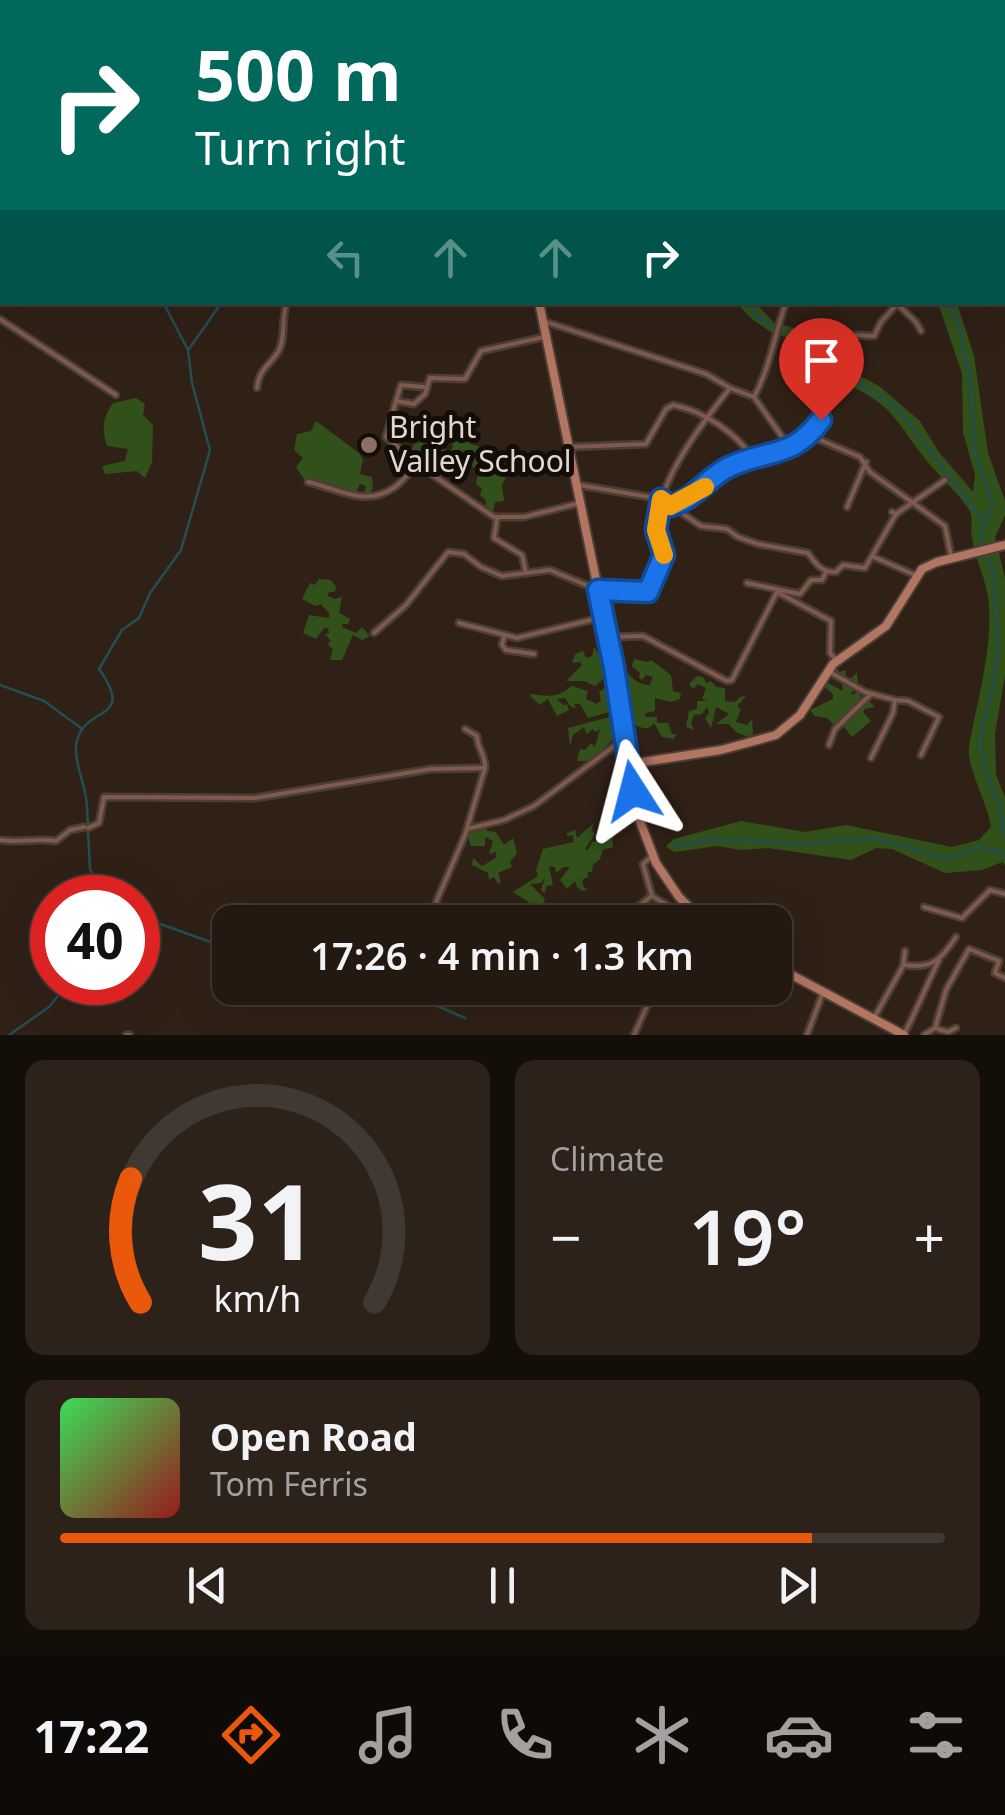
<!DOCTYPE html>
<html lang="en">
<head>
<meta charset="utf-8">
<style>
  :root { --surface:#241911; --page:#2c221a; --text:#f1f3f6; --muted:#a3a09f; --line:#413831; --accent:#ea580c }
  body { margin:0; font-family:"Noto Sans",sans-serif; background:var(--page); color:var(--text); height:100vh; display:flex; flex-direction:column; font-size:38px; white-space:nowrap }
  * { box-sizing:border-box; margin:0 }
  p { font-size:32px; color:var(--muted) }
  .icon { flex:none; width:55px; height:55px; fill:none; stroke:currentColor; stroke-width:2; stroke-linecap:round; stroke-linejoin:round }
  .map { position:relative; height:1035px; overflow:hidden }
  .side { display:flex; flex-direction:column; gap:25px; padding:25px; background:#140e09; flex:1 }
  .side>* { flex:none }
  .top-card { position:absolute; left:0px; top:0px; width:1005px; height:305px; box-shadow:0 10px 40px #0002,0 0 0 2px var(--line); background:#00695c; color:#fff; overflow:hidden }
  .speed { position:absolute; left:30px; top:875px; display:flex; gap:20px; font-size:50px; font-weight:700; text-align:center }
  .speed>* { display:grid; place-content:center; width:130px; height:130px; border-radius:50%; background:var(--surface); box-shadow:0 10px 40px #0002,0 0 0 2px var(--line); line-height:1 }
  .speed .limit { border:15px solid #d22; background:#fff; color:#111 }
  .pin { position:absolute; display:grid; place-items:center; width:85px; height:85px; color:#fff; margin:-102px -42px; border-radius:50% 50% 50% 0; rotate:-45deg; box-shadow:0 0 10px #0007 }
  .pin .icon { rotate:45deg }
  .me { position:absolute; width:110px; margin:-55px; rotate:351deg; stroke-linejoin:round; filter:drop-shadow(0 0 8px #0008) }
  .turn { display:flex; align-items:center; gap:35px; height:210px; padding:0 30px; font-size:45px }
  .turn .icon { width:130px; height:130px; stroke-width:2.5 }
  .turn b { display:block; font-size:70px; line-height:85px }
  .lanes { display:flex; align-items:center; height:95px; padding:0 30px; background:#0003; justify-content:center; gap:50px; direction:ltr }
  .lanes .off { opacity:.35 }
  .big { font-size:75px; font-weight:600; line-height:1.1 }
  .side .card { flex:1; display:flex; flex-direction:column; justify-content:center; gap:15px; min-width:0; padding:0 35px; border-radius:20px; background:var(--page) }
  .side .dial { align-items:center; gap:0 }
  .dial svg { height:260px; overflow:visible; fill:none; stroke:var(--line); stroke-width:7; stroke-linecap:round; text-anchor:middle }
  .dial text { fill:var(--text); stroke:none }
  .song { display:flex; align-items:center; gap:30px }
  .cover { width:120px; height:120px; border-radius:15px; background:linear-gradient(135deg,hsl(130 70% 55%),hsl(0 70% 35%)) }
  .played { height:10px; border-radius:5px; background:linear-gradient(90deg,var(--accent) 85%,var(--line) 85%) }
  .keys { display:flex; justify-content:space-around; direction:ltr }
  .heat { display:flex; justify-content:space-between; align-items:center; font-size:55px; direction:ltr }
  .side .tiles { flex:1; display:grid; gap:25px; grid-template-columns:1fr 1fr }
  .card:last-child { grid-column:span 2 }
  .trip { position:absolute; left:212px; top:905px; width:580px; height:100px; border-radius:20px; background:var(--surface); box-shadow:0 10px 40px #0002,0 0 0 2px var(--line); font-weight:600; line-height:100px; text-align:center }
  .tab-bar { display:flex; height:160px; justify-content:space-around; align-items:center; background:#0e0a07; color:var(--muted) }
  .tab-bar .icon { width:70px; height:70px }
  .tab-bar .on { color:var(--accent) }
  .tab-bar b { font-size:45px; color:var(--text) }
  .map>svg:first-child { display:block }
  .green { fill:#32511a }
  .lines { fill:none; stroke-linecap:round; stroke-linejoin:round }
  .stream { stroke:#244e54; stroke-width:2.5 }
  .street-casing { stroke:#4c3e35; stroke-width:9 }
  .secondary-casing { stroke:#4c3e35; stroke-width:12 }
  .street { stroke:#7e594c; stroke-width:4 }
  .secondary { stroke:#b17561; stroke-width:8 }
  .rail { stroke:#c2b7af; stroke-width:2.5; stroke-dasharray:18 18; stroke-linecap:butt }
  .route-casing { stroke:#114b97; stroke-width:25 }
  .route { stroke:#1a73e8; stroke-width:18 }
  .slow { stroke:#f59e0b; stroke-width:18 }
  .education-dot { fill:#8d6e63; stroke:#130d08; stroke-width:4 }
  .labels { text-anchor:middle; stroke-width:10; stroke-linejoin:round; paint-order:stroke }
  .poi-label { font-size:30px; fill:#e1d7d0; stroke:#130d08; text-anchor:start }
</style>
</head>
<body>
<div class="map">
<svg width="1005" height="1035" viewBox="0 0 1005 1035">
  <rect width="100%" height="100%" fill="#302117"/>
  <g class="green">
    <path d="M736 303H756L774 323 824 335 844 347 856 374 879 386 920 421 938 451 973 492 975 475 963 432 962 373 938 303H957L974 356 988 453 1005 501V515L995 537 1005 578V675L995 734 996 775 1005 797V865L1002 862 982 870 945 873 892 849 876 848 851 860 768 848 740 850 718 846 674 852 666 846 674 839 741 821 805 832 846 825 952 847 979 840 991 827C988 804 966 766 969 747 977 701 992 653 989 604 987 580 975 560 972 537 970 530 973 521 971 514 965 499 938 475 927 461 896 422 894 405 846 384L836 359 819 349 771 332 753 320Z"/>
    <path d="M136 398 145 404 143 415 153 425 152 462 145 478 137 471 105 474 102 466 125 461 128 449 107 446C102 428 102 419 113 403Z"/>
    <path d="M316 421 359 453 363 460 360 474 372 477 373 488 367 497H363L366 486 360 484 356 493C324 489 316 499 296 467L303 458 294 450 297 434 311 431Z"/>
    <polygon points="456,430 471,444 484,448 491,460 512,467 502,485 504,501 495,502 493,512 486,509 486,500 480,495 482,489 476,484 478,471 468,463 463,465 460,478 448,471 441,475 424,462 409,471 408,455 414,444 424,441 446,450 448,455 453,447 450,438"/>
    <polygon points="319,579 331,580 336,587 335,592 329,592 328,596 335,599 342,597 339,613 350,619 348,624 342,624 342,627 356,633 362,627 370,636 362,640 353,635 342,660 330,660 333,649 328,645 330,640 325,634 329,633 328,628 324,628 316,639 303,633 309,615 329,618 329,613 321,604 315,606 302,599 310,583 315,585"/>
    <polygon points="604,632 614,677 604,678 595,686 584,681 566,681 581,666 581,662 572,663 575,654 583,651 586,658 592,656 594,647 599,654 604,653"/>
    <path d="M614 655 620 665 627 666 626 671C633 679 638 685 650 685L653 677 646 675 642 680 639 678 640 673 632 666 634 659 648 662 651 660 671 675 673 691 681 693 680 699 671 702 655 698V711L646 713 645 717H657V723H668L672 734H676L674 739 662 737 654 723C648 733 637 726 630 722L627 725Z"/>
    <polygon points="836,666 839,672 846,670 845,677 849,680 857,673 858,684 850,695 859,692 863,704 868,700 875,707 865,709 863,712 871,721 852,737 844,727 835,726 827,718 815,716 810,710 833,699 833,694 822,685 826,682 843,691 842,683 832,671"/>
    <polygon points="697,676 703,677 706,683 711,681 716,687 725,688 725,701 735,702 740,697 746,696 737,706 741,709 736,722 747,725 752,719 753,734 748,737 736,732 729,724 716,724 729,714 716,707 711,728 705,718 709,713 707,707 702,714 694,715 691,723 694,730 686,727 689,711 697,709 697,701 707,701 702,699 706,688 698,684 693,689 689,684"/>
    <path d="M615 681 619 699 611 700 613 711 588 718 580 704H574L576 708 571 707 565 698 557 699 563 705 567 704 569 710 557 716 548 699 540 705 531 697 530 694C549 696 555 699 572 686L588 691 586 699 597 704 601 700 599 692Z"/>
    <path d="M621 714C623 735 604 749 588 761H577L580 749 585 750 591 743 595 747 600 729 596 732 592 729 587 734 584 727 573 735 570 746 568 728Z"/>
    <polygon points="594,823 592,830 595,834 585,849 588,850 592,842 598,841 600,835 603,841 607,841 612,832 613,847 603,850 600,859 593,865 592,872 588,872 588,877 582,880 584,888 588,889 582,891 577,887 575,881 567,889 560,880 570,867 563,867 556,873 555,867 549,866 553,885 546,886 545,894 541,890 545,878 541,883 530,884 545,899 539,914 530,903 513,892 538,876 536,870 543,849 574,842 573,835 567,836 567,833 575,830 577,838"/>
    <polygon points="486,827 487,831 496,832 504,845 513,838 517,853 510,862 512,867 498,873 501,882 498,884 494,877 489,880 488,873 472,865 473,858 482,866 496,858 496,852 489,854 493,841 485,837 485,846 471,846 467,834"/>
  </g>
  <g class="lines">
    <g class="stream">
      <polyline points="59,0 60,2"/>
      <polyline points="1002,23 1005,34"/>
      <polyline points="1002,130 1005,127"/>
      <polyline points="748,302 756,315 774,328"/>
      <polyline points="950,302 959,325 972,393 974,449 993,505 981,531 982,546"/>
      <polyline points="780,330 807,335 839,350 852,379 897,407 984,522"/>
      <polyline points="189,349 222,302"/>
      <polyline points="984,554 993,569 998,646 994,680 979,742 986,773 1000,806 1002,831 1005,833"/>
      <polyline points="0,685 44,701 81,728"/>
      <path d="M88 825C87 815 88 803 85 793 82 776 75 764 76 746 81 703 138 724 99 669L122 630 139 618 150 593 181 550 210 450 192 383 188 350 163 302"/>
      <polyline points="88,831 90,869 104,898"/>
      <polyline points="673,846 709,839 807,844 874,838 949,859 977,847 1001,851 1005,856"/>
      <polyline points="138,916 230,949"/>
      <polyline points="396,988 465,1018"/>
      <polyline points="9,1035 49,1007 69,982"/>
    </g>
    <defs>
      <g id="street">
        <polyline points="197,0 199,2"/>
        <polyline points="205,0 206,2"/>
        <polyline points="591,0 592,2"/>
        <polyline points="299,2 300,0"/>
        <polyline points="357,2 359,0"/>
        <polyline points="473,2 474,0"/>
        <polyline points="800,2 801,0"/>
        <polyline points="911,2 912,0"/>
        <polyline points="964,2 965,0"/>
        <polyline points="0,138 2,139"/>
        <polyline points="1002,150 1005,151"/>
        <polyline points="1002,283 1005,284"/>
        <polyline points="895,302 916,322 921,331"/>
        <polyline points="0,319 116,395"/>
        <polyline points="543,321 706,374 730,388"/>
        <polyline points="855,335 874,336 881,322 897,304"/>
        <polyline points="544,337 481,351 465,379 430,378 425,394 414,404 396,401 386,437 421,467 494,517 524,517 580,503"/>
        <path d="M257 388C259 369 269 366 278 352 286 340 281 318 287 302"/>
        <path d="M754 397C770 367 775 334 786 302"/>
        <polyline points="396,401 401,385 424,387"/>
        <polyline points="811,436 860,457 870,472 945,526 951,556"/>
        <path d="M569 447 646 444 666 409 673 405C704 411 736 433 754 459"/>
        <path d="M308 482C340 489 365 508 395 487 406 479 407 471 421 467"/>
        <path d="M579 485 661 499 701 526 727 529 738 537 758 544 808 553C815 563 822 573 836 572L843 565 865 568 896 514 892 512"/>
        <path d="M670 506C696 499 708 476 731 466 770 449 791 461 821 420"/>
        <polyline points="847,507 866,462"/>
        <polyline points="896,514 945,480"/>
        <polyline points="497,518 494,538 522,555 526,573"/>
        <polyline points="874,557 915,575"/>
        <polyline points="747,583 800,594 811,580 822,580 826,572"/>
        <polyline points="459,623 517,638 603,617"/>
        <path d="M374 633 406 605 448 552 464 554 481 567 502 576 550 570 598 590 649 593 665 555C662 548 657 541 657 533 653 486 702 423 730 388L754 397 783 438 799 443"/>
        <polyline points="504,637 502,645 506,650 534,654"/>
        <polyline points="607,637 643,636 727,681 732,680 777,592 831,621 830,653 837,661"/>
        <polyline points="828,671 865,692 895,700 893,713 871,758"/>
        <polyline points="895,700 908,701 939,717 921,755"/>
        <polyline points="829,745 835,729 871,694"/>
        <polyline points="88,828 99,823 104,797 255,798 431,769 485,768"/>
        <polyline points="467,829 504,820 534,806 625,738"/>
        <path d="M0 840C19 843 35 838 56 841L70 830 84 827"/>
        <polyline points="652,856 643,864 652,896 695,922"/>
        <polyline points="924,907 962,918 990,890 1005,894"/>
        <path d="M432 922 437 900 465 835 485 768C486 755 477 748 477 736L465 729"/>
        <polyline points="620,922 650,897"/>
        <path d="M905 965C932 969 941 960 956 937"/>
        <polyline points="775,986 786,991 792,975"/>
        <polyline points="874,1018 903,966 905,951"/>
        <polyline points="935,1028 948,1032 956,1028"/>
        <path d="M904 1034C916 1012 926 986 939 960"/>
        <polyline points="126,1035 130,1035"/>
        <polyline points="634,1035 655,988"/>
        <polyline points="807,1035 822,995"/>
        <polyline points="924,1035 935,1028 946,990 969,949 999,961 995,973 1005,978"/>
      </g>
      <g id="secondary">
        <polyline points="480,0 480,2"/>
        <polyline points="539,302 614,667 638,816 656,863 679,897 704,922"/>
        <polyline points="630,764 721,750 776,735 800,715 833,664 886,626 922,569 937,562 1005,545"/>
        <polyline points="775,966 904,1035"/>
      </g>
    </defs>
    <use href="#street" class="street-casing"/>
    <use href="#secondary" class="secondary-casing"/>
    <use href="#street" class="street"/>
    <use href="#secondary" class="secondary"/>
    <g class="rail">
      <polyline points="202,0 203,2"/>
      <polyline points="1002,192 1005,194"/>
    </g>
  </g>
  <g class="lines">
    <defs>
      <path id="route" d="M633 791 614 667 598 590 648 592 664 555 656 530 661 499 670 506C696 499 708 476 731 466 769 449 792 459 821 420"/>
    </defs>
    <use href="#route" class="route-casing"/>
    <use href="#route" class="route"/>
    <polyline class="slow" points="664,555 656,530 661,499 670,506 705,487"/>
  </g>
  <circle class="education-dot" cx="369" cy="445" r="10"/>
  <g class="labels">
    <g class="poi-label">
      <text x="389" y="438">Bright<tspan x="389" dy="34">Valley School</tspan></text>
    </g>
  </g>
</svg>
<div class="speed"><div class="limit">40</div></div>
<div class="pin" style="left:821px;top:420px;background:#d93025"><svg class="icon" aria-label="arrive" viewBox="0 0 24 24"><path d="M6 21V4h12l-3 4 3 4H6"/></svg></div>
<svg class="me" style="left:633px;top:791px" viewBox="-20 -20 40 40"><path d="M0-17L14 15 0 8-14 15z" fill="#1a73e8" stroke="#fff" stroke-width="4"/></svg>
<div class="trip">17:26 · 4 min · 1.3 km</div>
<div class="top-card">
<div class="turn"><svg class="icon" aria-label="right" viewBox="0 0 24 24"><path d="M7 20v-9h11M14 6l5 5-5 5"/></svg><div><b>500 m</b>Turn right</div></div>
<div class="lanes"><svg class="icon off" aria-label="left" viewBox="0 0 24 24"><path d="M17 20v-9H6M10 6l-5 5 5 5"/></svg><svg class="icon off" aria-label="ahead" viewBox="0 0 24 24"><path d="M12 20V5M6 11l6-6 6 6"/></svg><svg class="icon off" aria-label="ahead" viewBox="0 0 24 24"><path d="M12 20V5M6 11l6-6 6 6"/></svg><svg class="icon" aria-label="right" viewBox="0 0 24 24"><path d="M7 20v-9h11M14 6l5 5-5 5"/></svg></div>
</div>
</div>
<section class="side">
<div class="tiles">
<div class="card dial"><svg viewBox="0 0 100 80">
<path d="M14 69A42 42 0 1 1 86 69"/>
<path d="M14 69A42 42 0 0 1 11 31" stroke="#ea580c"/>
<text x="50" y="56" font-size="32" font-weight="700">31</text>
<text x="50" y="72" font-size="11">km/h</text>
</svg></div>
<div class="card"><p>Climate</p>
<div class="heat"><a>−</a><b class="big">19°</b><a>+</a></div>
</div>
<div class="card">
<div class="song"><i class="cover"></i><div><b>Open Road</b><p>Tom Ferris</p></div></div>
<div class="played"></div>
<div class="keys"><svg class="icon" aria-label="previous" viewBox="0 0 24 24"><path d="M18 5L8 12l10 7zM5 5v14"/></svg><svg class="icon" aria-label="pause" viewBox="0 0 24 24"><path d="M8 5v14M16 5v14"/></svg><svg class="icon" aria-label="next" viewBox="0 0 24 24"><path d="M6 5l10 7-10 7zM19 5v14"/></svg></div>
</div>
</div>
</section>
<nav class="tab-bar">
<b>17:22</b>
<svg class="icon on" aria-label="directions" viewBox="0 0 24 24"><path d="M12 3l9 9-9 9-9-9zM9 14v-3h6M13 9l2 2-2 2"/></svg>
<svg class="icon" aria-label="music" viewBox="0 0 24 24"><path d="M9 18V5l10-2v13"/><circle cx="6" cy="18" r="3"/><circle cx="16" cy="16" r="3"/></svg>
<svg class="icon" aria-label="phone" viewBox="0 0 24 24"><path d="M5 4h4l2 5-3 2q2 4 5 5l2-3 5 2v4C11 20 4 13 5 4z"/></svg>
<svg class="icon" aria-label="climate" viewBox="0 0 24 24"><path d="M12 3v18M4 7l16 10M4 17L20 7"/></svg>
<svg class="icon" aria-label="car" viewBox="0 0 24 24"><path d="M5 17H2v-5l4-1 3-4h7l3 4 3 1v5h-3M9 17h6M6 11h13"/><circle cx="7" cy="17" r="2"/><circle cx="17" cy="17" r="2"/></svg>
<svg class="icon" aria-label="filters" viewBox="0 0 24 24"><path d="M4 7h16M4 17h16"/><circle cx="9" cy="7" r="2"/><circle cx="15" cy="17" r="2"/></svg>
</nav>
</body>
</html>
